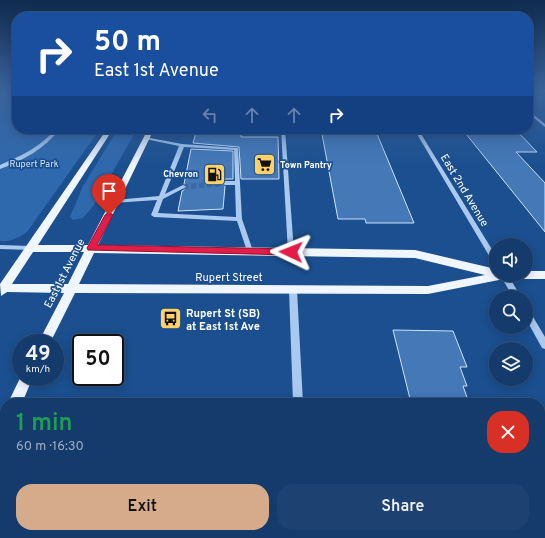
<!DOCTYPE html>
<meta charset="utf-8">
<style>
:root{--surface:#143b6b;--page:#1d4271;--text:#f1f3f6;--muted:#9dadc1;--line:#33557e;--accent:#d6ab8b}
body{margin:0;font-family:Overpass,sans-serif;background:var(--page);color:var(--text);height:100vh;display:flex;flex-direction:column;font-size:15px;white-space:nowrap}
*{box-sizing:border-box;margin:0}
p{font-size:13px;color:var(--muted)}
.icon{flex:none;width:22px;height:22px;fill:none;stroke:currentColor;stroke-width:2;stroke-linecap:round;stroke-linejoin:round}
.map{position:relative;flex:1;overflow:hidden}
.side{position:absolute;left:0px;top:398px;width:545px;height:140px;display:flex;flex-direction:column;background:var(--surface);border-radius:16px 16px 0 0;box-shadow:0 2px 10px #0003,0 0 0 1px var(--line)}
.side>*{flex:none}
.guide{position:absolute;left:12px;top:12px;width:521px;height:122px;border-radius:16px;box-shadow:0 2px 10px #0003,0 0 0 1px var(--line);background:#1a4fa0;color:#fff;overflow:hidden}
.fabs{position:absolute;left:489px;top:238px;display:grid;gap:8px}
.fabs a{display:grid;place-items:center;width:44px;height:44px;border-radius:50%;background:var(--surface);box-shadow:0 2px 10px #0003,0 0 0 1px var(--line);font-size:20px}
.speed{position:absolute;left:12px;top:334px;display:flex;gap:8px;font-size:20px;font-weight:700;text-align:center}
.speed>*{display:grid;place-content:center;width:52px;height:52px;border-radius:50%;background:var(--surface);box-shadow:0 2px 10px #0003,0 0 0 1px var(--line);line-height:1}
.speed small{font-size:10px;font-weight:400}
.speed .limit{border:2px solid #111;border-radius:6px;background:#fff;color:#111}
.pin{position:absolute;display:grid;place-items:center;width:34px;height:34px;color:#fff;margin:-41px -17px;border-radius:50% 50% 50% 0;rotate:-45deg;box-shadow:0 0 4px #0007}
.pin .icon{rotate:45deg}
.me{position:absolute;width:44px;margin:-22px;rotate:272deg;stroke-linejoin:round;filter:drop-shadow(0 0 3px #0008)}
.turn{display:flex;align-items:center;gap:14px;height:84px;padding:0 16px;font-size:18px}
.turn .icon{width:52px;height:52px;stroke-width:2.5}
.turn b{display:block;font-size:28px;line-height:34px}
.lanes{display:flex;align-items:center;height:38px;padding:0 16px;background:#0003;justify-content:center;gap:20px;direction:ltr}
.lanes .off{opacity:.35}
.round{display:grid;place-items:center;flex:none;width:42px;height:42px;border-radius:16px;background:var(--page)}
.headline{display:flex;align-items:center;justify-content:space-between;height:68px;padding:0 16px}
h1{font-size:24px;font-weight:600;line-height:30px;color:#1e9e55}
.button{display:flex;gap:8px;margin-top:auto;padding:8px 16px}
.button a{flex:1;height:46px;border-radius:16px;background:var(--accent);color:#111;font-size:16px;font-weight:600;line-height:46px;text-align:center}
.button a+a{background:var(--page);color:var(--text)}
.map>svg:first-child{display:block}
.green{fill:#2e69ad}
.building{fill:#4478b7;stroke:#cfe3fa}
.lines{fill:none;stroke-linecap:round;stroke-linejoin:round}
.minor-tunnel{stroke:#3d69a0;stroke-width:5.5;stroke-dasharray:5.5 2.5;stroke-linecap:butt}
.minor{fill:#a9c9ee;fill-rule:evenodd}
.major{fill:#f0f6ff;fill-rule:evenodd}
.route{fill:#e11d48;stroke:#92132f}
.labels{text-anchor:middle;stroke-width:3.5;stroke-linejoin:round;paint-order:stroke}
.far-park-label{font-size:9px;fill:#cfe3fa;stroke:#1b4f8f}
.far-poi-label{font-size:9px;font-weight:bold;fill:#fff;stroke:#1b4f8f;text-anchor:start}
.street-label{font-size:11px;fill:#fff;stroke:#1b4f8f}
.poi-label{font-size:11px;font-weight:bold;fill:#fff;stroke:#1b4f8f;text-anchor:start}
</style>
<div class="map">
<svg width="545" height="538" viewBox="0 0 545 538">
<rect width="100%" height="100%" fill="#1b4f8f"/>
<!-- green -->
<g class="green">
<path d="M0 90H17V129H100L27 232C19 238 10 242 0 241Z"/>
<path d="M118 129H137L94 205 83 218 73 220 70 217 83 186Z"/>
</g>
<!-- building -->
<g class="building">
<path d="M197 129H242L241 137H278L279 179H241L239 147 193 143Z"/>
<path d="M321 129H375L414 223H366L365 219H338Z"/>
<path d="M462 129H515L537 152H516L545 183V232Z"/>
<path d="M191 149 233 151V179H225L221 183 225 186 223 209 178 211 182 191 187 188 184 184Z"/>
<path d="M393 330 453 331 467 367H460L467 386H463L469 403H411Z"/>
</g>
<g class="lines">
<!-- minor-tunnel -->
<path class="minor-tunnel" d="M183 187 225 183"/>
<!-- minor -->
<g class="minor">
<path d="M528 110 545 124V127L528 113Z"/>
<path d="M56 129H60C45 148 23 161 0 169V165C21 156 40 147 56 129Z"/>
<path d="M281 129H285L294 252 291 255 288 252Z"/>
<path d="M414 129H418L496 256V265L494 264Z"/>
<path d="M145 137 182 144 238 148 242 219 253 251 252 253H248L247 251 237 221 154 217 151 215 157 200 113 203V201L115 200 159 196 179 146 145 139ZM184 147 234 150 235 181H225L222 183 225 185H235L236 217 158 213 163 199 186 187 183 185 165 194Z"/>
<path d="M0 245 31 246 34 248 31 250 0 249Z"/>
<path d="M500 275H508L521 297H513Z"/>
<path d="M293 287 296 288 297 290 303 403H293L289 290 290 288Z"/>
<path d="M526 309 529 310 545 337V349L542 348 526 319Z"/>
<rect x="298" y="533" width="12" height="5"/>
</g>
<!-- major -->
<g class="major">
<path d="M107 129H113L38 245H88L148 129H154L98 245 415 250 496 269V275H526V271H545V279H504L428 294 75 293 50 343H38L64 293 7 292 1 296 0 284ZM33 252H84L68 284H12ZM94 253 415 258 485 275 428 286 79 284Z"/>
<path d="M21 376V377H33L22 403H8Z"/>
<path d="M5 415V438L0 440V417Z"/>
</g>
</g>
<!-- sky -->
<linearGradient id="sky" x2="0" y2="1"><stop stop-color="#0f2b4f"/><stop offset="0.55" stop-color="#39639b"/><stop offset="1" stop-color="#39639b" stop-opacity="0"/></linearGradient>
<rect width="545" height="165" fill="url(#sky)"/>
<!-- route -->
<path class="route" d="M109 212 113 215 97 245 291 249 295 252 291 255 88 250 87 248 105 215Z"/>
<!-- icons -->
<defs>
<symbol id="supermarket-square" viewBox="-11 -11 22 22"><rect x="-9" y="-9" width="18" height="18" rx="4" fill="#ffd166" stroke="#1b4f8f"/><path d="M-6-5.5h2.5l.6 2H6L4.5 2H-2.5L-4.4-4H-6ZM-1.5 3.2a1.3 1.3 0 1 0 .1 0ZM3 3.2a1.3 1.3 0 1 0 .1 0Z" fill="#111"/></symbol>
<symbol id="fuel-square" viewBox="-11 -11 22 22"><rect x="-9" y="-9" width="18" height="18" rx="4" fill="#ffd166" stroke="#1b4f8f"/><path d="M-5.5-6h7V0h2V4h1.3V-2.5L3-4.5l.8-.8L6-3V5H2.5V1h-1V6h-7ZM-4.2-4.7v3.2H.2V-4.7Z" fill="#111"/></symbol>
<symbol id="bus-square" viewBox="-11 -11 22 22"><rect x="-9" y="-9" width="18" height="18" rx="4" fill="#ffd166" stroke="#1b4f8f"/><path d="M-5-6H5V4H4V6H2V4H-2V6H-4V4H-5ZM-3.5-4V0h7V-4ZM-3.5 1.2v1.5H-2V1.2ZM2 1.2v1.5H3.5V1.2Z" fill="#111"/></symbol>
</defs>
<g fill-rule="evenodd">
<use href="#supermarket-square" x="252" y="152" width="25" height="25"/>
<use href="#fuel-square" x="202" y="162" width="25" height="25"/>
<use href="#bus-square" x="158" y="306" width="25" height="25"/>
</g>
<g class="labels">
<!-- far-park labels -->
<g class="far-park-label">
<text x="34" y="167">Rupert Park</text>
</g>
<!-- far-poi labels -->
<g class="far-poi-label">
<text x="280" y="168">Town Pantry</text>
<text x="198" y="177" text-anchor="end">Chevron</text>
</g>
<!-- street labels -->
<g class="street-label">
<text transform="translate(465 190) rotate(59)" y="4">East 2nd Avenue</text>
<text transform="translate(64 273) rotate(-63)" y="4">East 1st Avenue</text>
<text x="229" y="281">Rupert Street</text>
</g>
<!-- poi labels -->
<g class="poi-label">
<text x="186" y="317">Rupert St (SB)<tspan x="186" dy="13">at East 1st Ave</tspan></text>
</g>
</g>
</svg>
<div class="fabs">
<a><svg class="icon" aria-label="sound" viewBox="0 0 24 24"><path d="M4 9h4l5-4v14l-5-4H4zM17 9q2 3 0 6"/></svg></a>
<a><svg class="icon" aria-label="search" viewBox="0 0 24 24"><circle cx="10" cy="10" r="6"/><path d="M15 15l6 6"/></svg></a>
<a><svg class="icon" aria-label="layers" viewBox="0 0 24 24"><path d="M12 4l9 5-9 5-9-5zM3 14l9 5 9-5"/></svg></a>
</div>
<div class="speed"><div>49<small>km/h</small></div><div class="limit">50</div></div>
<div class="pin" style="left:109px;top:215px;background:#d93025"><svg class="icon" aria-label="arrive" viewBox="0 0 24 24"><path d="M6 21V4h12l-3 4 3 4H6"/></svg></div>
<svg class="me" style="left:291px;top:252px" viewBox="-20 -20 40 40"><path d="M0-17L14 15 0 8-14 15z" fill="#e11d48" stroke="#fff" stroke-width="4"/></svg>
<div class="guide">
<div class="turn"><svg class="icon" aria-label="right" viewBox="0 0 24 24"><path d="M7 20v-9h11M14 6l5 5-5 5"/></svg><div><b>50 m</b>East 1st Avenue</div></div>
<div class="lanes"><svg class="icon off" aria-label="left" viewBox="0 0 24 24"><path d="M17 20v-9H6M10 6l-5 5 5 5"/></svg><svg class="icon off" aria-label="ahead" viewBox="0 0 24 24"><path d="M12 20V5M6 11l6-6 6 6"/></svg><svg class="icon off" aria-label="ahead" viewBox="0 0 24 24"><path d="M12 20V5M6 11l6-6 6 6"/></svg><svg class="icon" aria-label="right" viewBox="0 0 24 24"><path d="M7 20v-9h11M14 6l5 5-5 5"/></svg></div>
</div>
<section class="side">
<div class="headline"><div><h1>1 min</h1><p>60 m · 16:30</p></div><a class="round" style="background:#d93025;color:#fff"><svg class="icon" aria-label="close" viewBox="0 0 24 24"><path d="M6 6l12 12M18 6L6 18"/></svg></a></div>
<div class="button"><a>Exit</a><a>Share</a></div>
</section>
</div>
